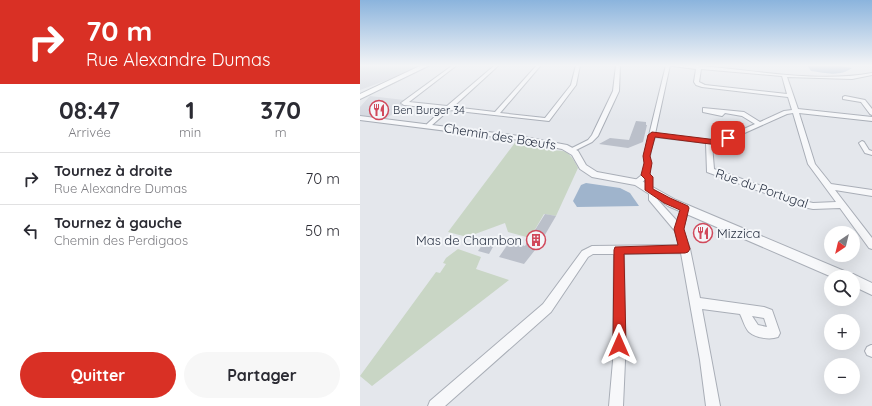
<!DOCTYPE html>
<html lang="fr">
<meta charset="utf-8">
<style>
:root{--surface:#fff;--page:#f7f7f7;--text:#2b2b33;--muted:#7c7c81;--line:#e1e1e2;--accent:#d93025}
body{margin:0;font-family:Quicksand,sans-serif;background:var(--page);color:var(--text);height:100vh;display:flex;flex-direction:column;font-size:15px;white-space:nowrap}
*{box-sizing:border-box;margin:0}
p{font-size:13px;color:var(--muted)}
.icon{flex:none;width:22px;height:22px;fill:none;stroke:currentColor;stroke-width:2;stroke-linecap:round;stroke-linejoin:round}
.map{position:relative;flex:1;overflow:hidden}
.sheet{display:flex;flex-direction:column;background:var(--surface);width:360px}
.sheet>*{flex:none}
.guide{background:#d93025;color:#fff;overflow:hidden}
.needle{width:26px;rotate:215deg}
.buttons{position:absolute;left:464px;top:226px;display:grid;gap:8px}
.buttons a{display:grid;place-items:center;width:36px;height:36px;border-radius:50%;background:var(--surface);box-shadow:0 4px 16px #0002;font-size:20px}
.pin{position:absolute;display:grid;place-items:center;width:34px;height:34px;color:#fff;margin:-17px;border-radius:8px;box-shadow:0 2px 6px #0006}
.me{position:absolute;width:44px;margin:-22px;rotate:0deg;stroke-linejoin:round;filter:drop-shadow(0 0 3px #0008)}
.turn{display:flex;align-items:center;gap:14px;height:84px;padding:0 20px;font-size:18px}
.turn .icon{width:52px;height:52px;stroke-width:2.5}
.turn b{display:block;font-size:28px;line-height:34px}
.eta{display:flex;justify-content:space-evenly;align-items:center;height:68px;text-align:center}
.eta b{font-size:24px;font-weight:700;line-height:28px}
.cta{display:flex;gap:8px;margin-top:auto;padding:8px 20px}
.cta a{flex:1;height:46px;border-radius:24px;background:var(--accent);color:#fff;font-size:16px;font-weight:700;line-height:46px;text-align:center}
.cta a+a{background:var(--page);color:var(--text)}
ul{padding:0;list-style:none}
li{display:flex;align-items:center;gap:12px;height:52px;padding:0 20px;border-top:1px solid var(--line)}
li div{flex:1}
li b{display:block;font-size:15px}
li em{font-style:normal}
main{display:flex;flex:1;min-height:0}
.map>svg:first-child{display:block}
.built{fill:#d2d6de}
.green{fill:#c9d6c5}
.water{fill:#9fb4cc}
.building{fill:#bbc0ca}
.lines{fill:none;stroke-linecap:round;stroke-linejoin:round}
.minor-casing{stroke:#a9aeb7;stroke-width:2}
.tertiary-casing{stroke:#a9aeb7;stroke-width:2}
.secondary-casing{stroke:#a9aeb7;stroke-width:2}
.minor{fill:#f7f8fa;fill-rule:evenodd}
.tertiary{fill:#f7f8fa;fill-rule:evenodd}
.secondary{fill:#fff;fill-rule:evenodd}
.route{fill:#d93025;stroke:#8d1f18}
.labels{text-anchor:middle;stroke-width:4;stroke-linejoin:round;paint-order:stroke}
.far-poi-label{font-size:11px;fill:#2b3445;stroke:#f4f6f9;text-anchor:start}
.street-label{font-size:13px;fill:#2b3445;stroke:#f4f6f9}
.poi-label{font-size:13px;fill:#2b3445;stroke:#f4f6f9;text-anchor:start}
</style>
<main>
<section class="sheet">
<div class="guide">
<div class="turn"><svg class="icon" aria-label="right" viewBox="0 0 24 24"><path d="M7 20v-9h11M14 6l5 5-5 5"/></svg><div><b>70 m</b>Rue Alexandre Dumas</div></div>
</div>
<div class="eta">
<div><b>08:47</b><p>Arrivée</p></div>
<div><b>1</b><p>min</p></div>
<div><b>370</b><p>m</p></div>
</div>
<ul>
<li><svg class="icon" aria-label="right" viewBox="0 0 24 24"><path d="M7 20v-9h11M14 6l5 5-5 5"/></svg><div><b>Tournez à droite</b><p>Rue Alexandre Dumas</p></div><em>70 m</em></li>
<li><svg class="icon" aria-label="left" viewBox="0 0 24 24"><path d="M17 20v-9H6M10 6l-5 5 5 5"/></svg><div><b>Tournez à gauche</b><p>Chemin des Perdigaos</p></div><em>50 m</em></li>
</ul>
<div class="cta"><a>Quitter</a><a>Partager</a></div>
</section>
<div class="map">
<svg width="512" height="406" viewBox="0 0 512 406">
<rect width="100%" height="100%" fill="#e4e7ec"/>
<!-- built -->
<g class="built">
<path d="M0 65H59L30 79 0 90Z"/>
<path d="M10 96 44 100 41 104 44 106 21 122 0 121V107Z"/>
</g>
<!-- green -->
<g class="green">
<path d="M157 140 187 145 192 151C208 149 211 155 218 168L196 216 184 214 170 238 148 232 145 223 107 237 88 232Z"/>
<path d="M98 249 121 257 116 269 149 280 12 386 0 376 76 272 80 273 86 264 83 263 86 258Z"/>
</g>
<!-- water -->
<g class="water">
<path d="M447 65H475L492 68C479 77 466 73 451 71Z"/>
<path d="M226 183 260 188 270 193 279 206 217 207 213 201 221 185Z"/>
</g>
<!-- building -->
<g class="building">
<path d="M276 121 286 122V125H287L283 142 268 148 239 144 250 138 269 140Z"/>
<path d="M185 214 196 216 179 245 164 264 139 257 150 241 165 246Z"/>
<path d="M128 236 138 238 129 254 118 251Z"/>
</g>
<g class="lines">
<defs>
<g id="minor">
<path d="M93 65H97L49 102 87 106 135 65H139L93 107 135 112 177 65H181L140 113 185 118 211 85 216 65H220L216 85 189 121 89 110 71 126H67V124L83 109 44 105 41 103Z"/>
<path d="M256 65H260L259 91 238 136 232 142 214 151H210V149L228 140 232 135 253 91Z"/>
<path d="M306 65H310L295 134 357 141 395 124 382 116 365 113 362 116 343 112V108L384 112 400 122 424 111 432 110 428 97 342 87 336 85 334 82 336 69 313 66 311 65C377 65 447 85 512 73V75L492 79 427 77 438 109 512 117V121L439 113 455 164 471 184 512 190V196L475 190 512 238V249L509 248 480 208 453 209 443 207 347 172 346 143 295 137C293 143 291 150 290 156 290 172 293 173 280 184H274L273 182 283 174 285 163 284 156ZM341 69 422 76 427 94 345 85 339 82ZM433 113 448 164 476 202 453 203 444 201 354 169 352 144H360L427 114Z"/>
<path d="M485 96 505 100 512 109V115L510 114 501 102 483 99V97Z"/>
<path d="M502 141 504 142 509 150 512 151V155L505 153 499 143Z"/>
<path d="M293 190 297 193V199L317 221 322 206H328L329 208 323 229 330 249 340 298 404 307 412 310 420 333 418 337C410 340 396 338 389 332 385 328 383 320 380 314L342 309 360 406H346L340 360 321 253 264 254 265 361 263 406H249L253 361 254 254H233L228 257 191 312 85 406H68L70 401 183 304 222 251 232 246 319 245 315 231 289 200V193ZM392 316 404 318 407 327 398 325Z"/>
<path d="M511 345H512V357L507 355 505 351 507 347Z"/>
</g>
<path id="tertiary" d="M0 116 159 136 207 145 218 151 226 165 237 172 280 180 316 200 489 273 490 275 493 274 512 283V295L493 286V277H472L308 206 275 185 232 177 220 169 212 155 202 149 159 140 0 120Z"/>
<path id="secondary" d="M62 65H70L0 99V94Z"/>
</defs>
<!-- minor casing -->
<use href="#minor" class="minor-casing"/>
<!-- tertiary casing -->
<use href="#tertiary" class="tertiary-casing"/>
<!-- secondary casing -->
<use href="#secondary" class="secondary-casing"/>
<!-- minor -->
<use href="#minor" class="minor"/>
<!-- tertiary -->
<use href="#tertiary" class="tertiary"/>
<!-- secondary -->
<use href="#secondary" class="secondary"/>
</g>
<!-- sky -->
<linearGradient id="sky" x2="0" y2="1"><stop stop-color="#8bb4dd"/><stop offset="0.54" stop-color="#f3f4f6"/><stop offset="1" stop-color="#f3f4f6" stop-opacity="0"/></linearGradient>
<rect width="512" height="121" fill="url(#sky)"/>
<!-- route -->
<path class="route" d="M292 132 357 140 368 136 372 138 358 145 295 137 290 156 292 163 290 174 293 177V189L310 198 328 206 329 208 324 229 330 249 328 252 325 253 264 254 266 345 264 350 259 352 255 350 253 345 254 250 255 247 318 245 314 229 320 210 304 203 285 190V179L281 175 284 163 283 156 288 135Z"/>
<!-- icons -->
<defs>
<symbol id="restaurant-ring" viewBox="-11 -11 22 22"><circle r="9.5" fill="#f4f6f9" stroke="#d1495b" stroke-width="1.5"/><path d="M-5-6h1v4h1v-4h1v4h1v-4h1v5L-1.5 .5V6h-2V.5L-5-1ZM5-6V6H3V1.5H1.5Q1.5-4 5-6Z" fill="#d1495b"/></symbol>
<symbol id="building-ring" viewBox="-11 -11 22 22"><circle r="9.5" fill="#f4f6f9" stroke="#d1495b" stroke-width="1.5"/><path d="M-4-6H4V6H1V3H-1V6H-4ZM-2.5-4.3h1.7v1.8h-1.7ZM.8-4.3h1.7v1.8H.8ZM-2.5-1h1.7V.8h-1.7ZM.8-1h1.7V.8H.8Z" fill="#d1495b"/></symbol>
</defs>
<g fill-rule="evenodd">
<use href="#restaurant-ring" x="8" y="99" width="22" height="22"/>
<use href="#restaurant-ring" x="332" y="222" width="22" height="22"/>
<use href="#building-ring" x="165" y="229" width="22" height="22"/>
</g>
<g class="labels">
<!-- far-poi labels -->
<g class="far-poi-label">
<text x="33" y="114">Ben Burger 34</text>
</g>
<!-- street labels -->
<g class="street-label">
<text transform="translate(140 136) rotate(9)" y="5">Chemin des Bœufs</text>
<text transform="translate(402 188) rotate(19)" y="5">Rue du Portugal</text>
</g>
<!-- poi labels -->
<g class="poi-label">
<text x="357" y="238">Mizzica</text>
<text x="162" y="245" text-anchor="end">Mas de Chambon</text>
</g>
</g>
</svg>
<div class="buttons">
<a><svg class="needle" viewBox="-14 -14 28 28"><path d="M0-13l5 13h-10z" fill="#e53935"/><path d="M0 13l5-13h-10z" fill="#7c7c81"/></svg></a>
<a><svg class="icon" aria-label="search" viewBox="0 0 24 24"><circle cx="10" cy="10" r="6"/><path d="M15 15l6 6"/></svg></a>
<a>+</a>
<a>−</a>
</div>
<div class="pin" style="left:368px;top:138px;background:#d93025"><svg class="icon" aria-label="arrive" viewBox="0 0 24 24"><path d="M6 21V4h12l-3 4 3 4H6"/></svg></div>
<svg class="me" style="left:259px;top:345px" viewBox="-20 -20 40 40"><path d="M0-17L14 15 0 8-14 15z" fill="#d93025" stroke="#fff" stroke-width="4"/></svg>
</div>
</main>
